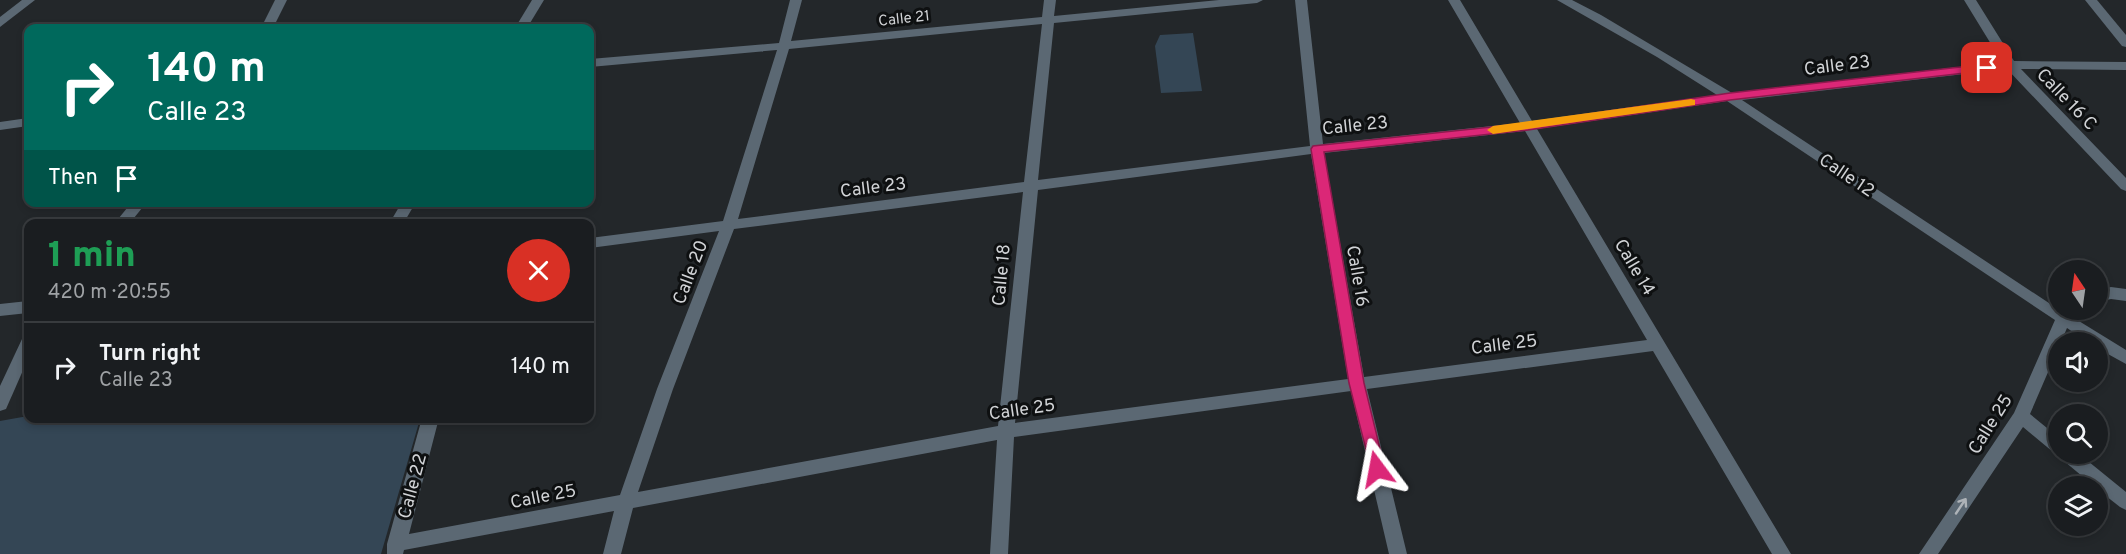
<!DOCTYPE html>
<meta charset="utf-8">
<style>
:root{--surface:#1a1d20;--page:#272a2d;--text:#f1f3f6;--muted:#9fa2a5;--line:#383b3e}
body{margin:0;font-family:Overpass,sans-serif;background:var(--page);color:var(--text);height:100vh;display:flex;flex-direction:column;font-size:22px;white-space:nowrap}
*{box-sizing:border-box;margin:0}
p{font-size:20px;color:var(--muted)}
.icon{flex:none;width:33px;height:33px;fill:none;stroke:currentColor;stroke-width:2;stroke-linecap:round;stroke-linejoin:round}
.map{position:relative;flex:1;overflow:hidden}
.details{position:absolute;left:24px;top:219px;width:570px;height:204px;display:flex;flex-direction:column;background:var(--surface);border-radius:12px;box-shadow:0 3px 9px #0003,0 0 0 2px var(--line)}
.details>*{flex:none}
.hud{position:absolute;left:24px;top:24px;width:570px;height:183px;border-radius:12px;box-shadow:0 3px 9px #0003,0 0 0 2px var(--line);background:#00695c;color:#fff;overflow:hidden}
.needle{width:39px;rotate:347deg}
.controls{position:absolute;left:2048px;top:260px;display:grid;gap:12px}
.controls a{display:grid;place-items:center;width:60px;height:60px;border-radius:50%;background:var(--surface);box-shadow:0 3px 9px #0003,0 0 0 2px var(--line);font-size:30px}
.pin{position:absolute;display:grid;place-items:center;width:51px;height:51px;color:#fff;margin:-26px;border-radius:12px;box-shadow:0 3px 9px #0006}
.me{position:absolute;width:66px;margin:-33px;rotate:347deg;stroke-linejoin:round;filter:drop-shadow(0 0 4px #0008)}
.turn{display:flex;align-items:center;gap:21px;height:126px;padding:0 24px;font-size:27px}
.turn .icon{width:78px;height:78px;stroke-width:2.5}
.turn b{display:block;font-size:42px;line-height:51px}
.then{display:flex;align-items:center;height:57px;padding:0 24px;background:#0003;gap:12px;font-size:22px}
.round{display:grid;place-items:center;flex:none;width:63px;height:63px;border-radius:32px;background:var(--page)}
.overview{display:flex;align-items:center;justify-content:space-between;height:102px;padding:0 24px}
h1{font-size:36px;font-weight:800;line-height:45px;color:#1e9e55}
ul{padding:0;list-style:none}
li{display:flex;align-items:center;gap:18px;height:90px;padding:0 24px;border-top:2px solid var(--line)}
li div{flex:1}
li b{display:block;font-size:22px}
li em{font-style:normal}
.map>svg:first-child{display:block}
.green{fill:#344655}
.lines{fill:none;stroke-linecap:round;stroke-linejoin:round}
.minor{fill:#5b6873;fill-rule:evenodd}
.oneway{stroke:#aeb3b8}
.route{fill:#db2777;stroke:#8e194d;stroke-width:1.5}
.slow{fill:#f59e0b}
.labels{text-anchor:middle;stroke-width:6;stroke-linejoin:round;paint-order:stroke}
.far-street-label{font-size:15px;fill:#d1d3d6;stroke:#0e1011}
.street-label{font-size:18px;fill:#d1d3d6;stroke:#0e1011}
</style>
<div class="map">
<svg width="2126" height="554" viewBox="0 0 2126 554">
<rect width="100%" height="100%" fill="#23272a"/>
<!-- green -->
<g class="green">
<path d="M1193 33 1202 91 1161 93 1155 46 1160 35Z"/>
<path d="M28 416V418L420 419 381 554H0V421Z"/>
</g>
<g class="lines">
<!-- minor -->
<g class="minor">
<path d="M22 0H35L0 27V17Z"/>
<path d="M275 0H287L273 28H261Z"/>
<path d="M532 0H544L527 28H515Z"/>
<path d="M790 0H802L791 41 1042 17 1044 0H1056L1054 16 1219 0H1263L1257 3 1054 23 1038 180 1310 146 1295 0H1307L1323 144 1520 123 1448 0H1460L1532 121 1717 95 1657 57 1557 0H1572L1601 15 1732 93 2002 62 1964 0H1976L2014 61 2126 62V70L2021 69 2126 178V191L2121 189 2007 69 1742 100 2058 309H2082L2074 318 2126 350V364L2097 348V342H2088L2067 328 2061 342H2058V349L2030 414 2058 437V453H2078L2126 492V510L2120 507 2097 489V486H2094L2023 427 1938 554H1919L2014 413 2055 320 1727 101 1537 129 1791 554H1772L1653 351 1367 389 1407 554H1389L1351 391 1014 437 1008 554H990L997 440 633 508 621 554H603L614 511 404 550 403 554H387V544L422 418H439L409 534 620 495 657 389 719 231 590 248V238L723 221 777 50 590 67V59L779 43ZM1042 24 1024 182 738 219 789 49ZM1525 131 1647 340 1364 377 1324 153ZM1311 154 1348 379 1015 423 1038 190ZM1023 192 998 426 638 492 673 389 734 229Z"/>
<path d="M2085 0H2097L2126 35V47L2122 46Z"/>
<path d="M28 118V126L0 130V122Z"/>
<path d="M132 202H147L129 224H114Z"/>
<path d="M402 202H416L403 224H389Z"/>
<path d="M2111 287 2126 289V301L2111 299 2097 302V290Z"/>
<path d="M28 301V313L0 316V304Z"/>
<path d="M28 337V359L6 409 0 411V386L22 339Z"/>
</g>
</g>
<!-- one-way arrows -->
<defs><path id="oneway-shaft" d="M-6 0H5M1.5-3L5.5 0L1.5 3" fill="none" stroke-width="1.6" stroke-linecap="round" stroke-linejoin="round" transform="scale(1.5)"/></defs>
<use class="oneway" href="#oneway-shaft" transform="translate(1961 506) rotate(-56)"/>
<!-- route -->
<path class="route" d="M1987 64 1991 65V70L1730 100 1528 130 1324 152 1364 383 1385 469 1383 473 1377 475 1372 473 1349 383 1311 149 1313 146 1528 123 1730 93Z"/>
<!-- slow -->
<path class="slow" d="M1691 99 1695 100V105L1493 134 1487 130 1493 126Z"/>
<g class="labels">
<!-- far-street labels -->
<g class="far-street-label">
<text transform="translate(904 18) rotate(-6)" y="5">Calle 21</text>
</g>
<!-- street labels -->
<g class="street-label">
<text transform="translate(1837 65) rotate(-7)" y="6">Calle 23</text>
<text transform="translate(2067 99) rotate(46)" y="6">Calle 16 C</text>
<text transform="translate(1355 125) rotate(-6)" y="6">Calle 23</text>
<text transform="translate(1847 175) rotate(34)" y="6">Calle 12</text>
<text transform="translate(873 187) rotate(-7)" y="6">Calle 23</text>
<text transform="translate(1635 267) rotate(59)" y="6">Calle 14</text>
<text transform="translate(690 272) rotate(-69)" y="6">Calle 20</text>
<text transform="translate(1001 275) rotate(-85)" y="6">Calle 18</text>
<text transform="translate(1358 276) rotate(80)" y="6">Calle 16</text>
<text transform="translate(1504 344) rotate(-7)" y="6">Calle 25</text>
<text transform="translate(1022 409) rotate(-8)" y="6">Calle 25</text>
<text transform="translate(1990 424) rotate(-58)" y="6">Calle 25</text>
<text transform="translate(412 486) rotate(-75)" y="6">Calle 22</text>
<text transform="translate(543 496) rotate(-11)" y="6">Calle 25</text>
</g>
</g>
</svg>
<div class="controls">
<a><svg class="needle" viewBox="-14 -14 28 28"><path d="M0-13l5 13h-10z" fill="#e53935"/><path d="M0 13l5-13h-10z" fill="#9fa2a5"/></svg></a>
<a><svg class="icon" aria-label="sound" viewBox="0 0 24 24"><path d="M4 9h4l5-4v14l-5-4H4zM17 9q2 3 0 6"/></svg></a>
<a><svg class="icon" aria-label="search" viewBox="0 0 24 24"><circle cx="10" cy="10" r="6"/><path d="M15 15l6 6"/></svg></a>
<a><svg class="icon" aria-label="layers" viewBox="0 0 24 24"><path d="M12 4l9 5-9 5-9-5zM3 14l9 5 9-5"/></svg></a>
</div>
<div class="pin" style="left:1987px;top:68px;background:#d93025"><svg class="icon" aria-label="arrive" viewBox="0 0 24 24"><path d="M6 21V4h12l-3 4 3 4H6"/></svg></div>
<svg class="me" style="left:1377px;top:469px" viewBox="-20 -20 40 40"><path d="M0-17L14 15 0 8-14 15z" fill="#db2777" stroke="#fff" stroke-width="4"/></svg>
<div class="hud">
<div class="turn"><svg class="icon" aria-label="right" viewBox="0 0 24 24"><path d="M7 20v-9h11M14 6l5 5-5 5"/></svg><div><b>140 m</b>Calle 23</div></div>
<div class="then">Then<svg class="icon" aria-label="arrive" viewBox="0 0 24 24"><path d="M6 21V4h12l-3 4 3 4H6"/></svg></div>
</div>
<section class="details">
<div class="overview"><div><h1>1 min</h1><p>420 m · 20:55</p></div><a class="round" style="background:#d93025;color:#fff"><svg class="icon" aria-label="close" viewBox="0 0 24 24"><path d="M6 6l12 12M18 6L6 18"/></svg></a></div>
<ul>
<li><svg class="icon" aria-label="right" viewBox="0 0 24 24"><path d="M7 20v-9h11M14 6l5 5-5 5"/></svg><div><b>Turn right</b><p>Calle 23</p></div><em>140 m</em></li>
</ul>
</section>
</div>
